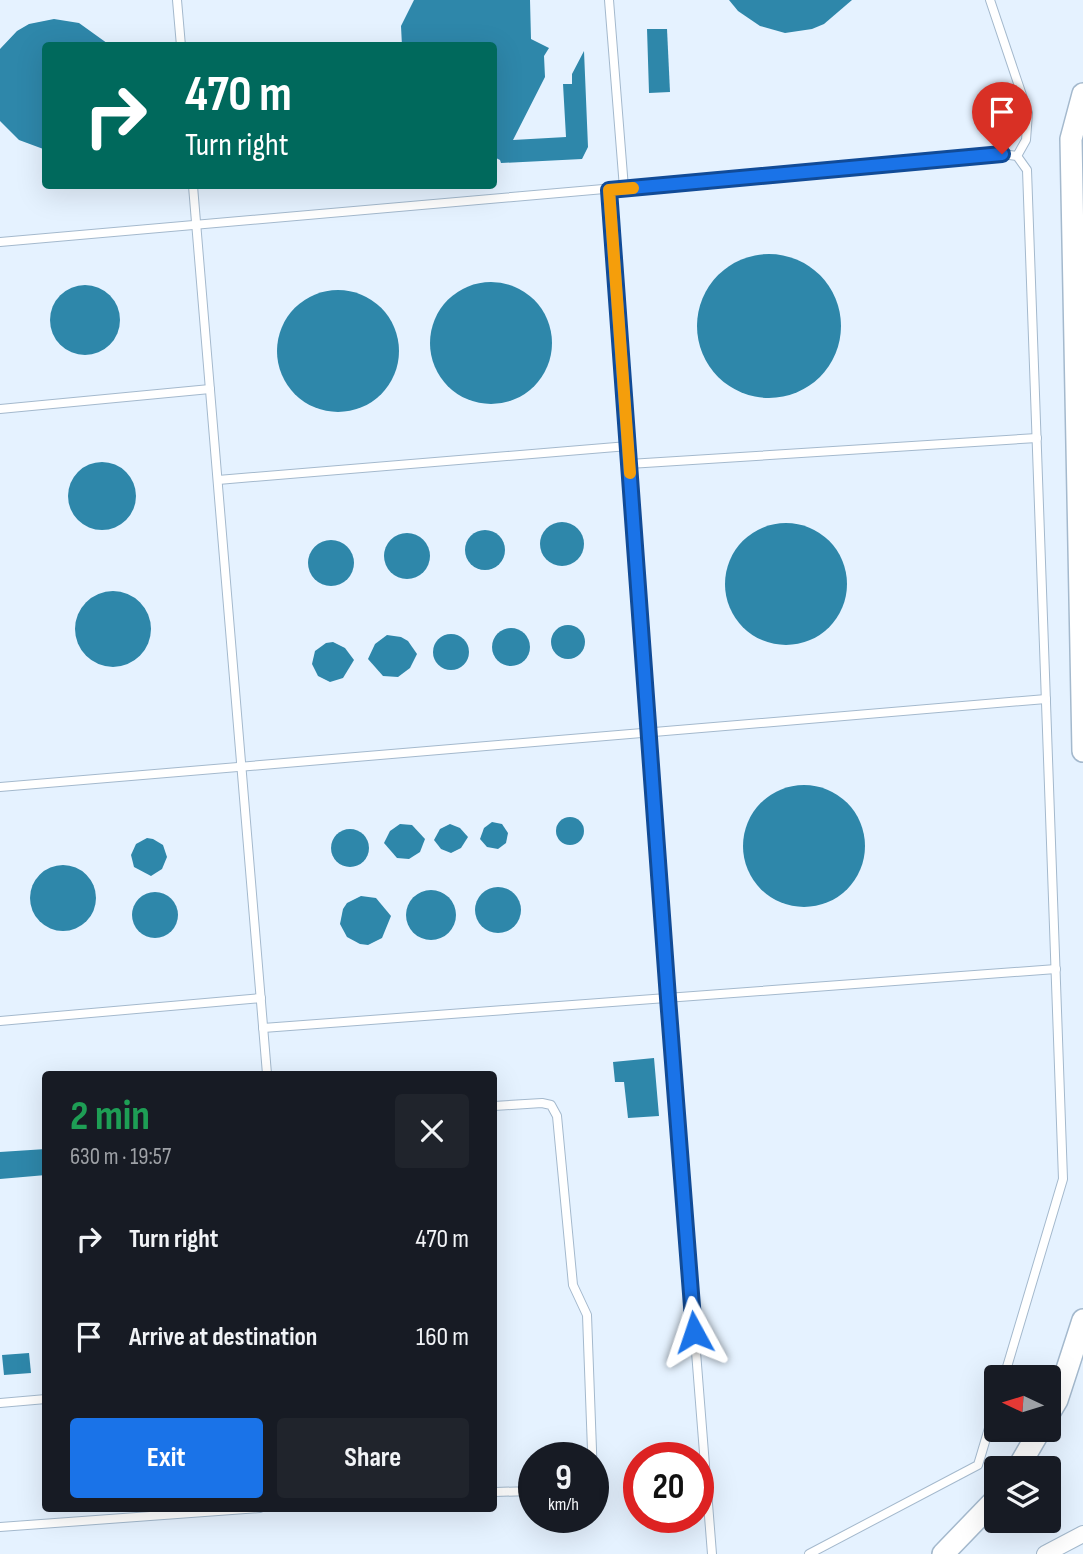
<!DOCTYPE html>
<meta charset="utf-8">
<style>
:root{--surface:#171b24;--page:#20242c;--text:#f1f3f6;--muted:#9ea1a6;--accent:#1a73e8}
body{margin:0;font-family:"Sofia Sans Condensed",sans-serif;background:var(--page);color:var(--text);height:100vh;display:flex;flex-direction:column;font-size:26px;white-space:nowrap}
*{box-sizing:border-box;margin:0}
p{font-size:23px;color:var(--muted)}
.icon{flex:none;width:38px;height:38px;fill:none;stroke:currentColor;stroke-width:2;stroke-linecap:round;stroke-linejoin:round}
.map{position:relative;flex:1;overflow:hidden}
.side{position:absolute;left:42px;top:1071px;width:455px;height:441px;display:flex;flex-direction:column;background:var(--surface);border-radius:7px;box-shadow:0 7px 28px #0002}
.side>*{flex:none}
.hud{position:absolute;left:42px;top:42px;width:455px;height:147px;border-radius:7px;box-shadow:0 7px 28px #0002;background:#00695c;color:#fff;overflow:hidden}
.needle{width:46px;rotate:274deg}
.tools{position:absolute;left:984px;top:1365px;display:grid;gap:14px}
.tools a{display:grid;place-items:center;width:77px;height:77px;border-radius:7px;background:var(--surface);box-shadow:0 7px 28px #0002;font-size:35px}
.speed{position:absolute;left:518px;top:1442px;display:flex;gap:14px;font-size:35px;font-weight:700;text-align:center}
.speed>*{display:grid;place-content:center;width:91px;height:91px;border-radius:50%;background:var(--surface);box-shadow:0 7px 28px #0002;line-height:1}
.speed small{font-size:18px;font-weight:400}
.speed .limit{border:10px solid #d22;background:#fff;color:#111}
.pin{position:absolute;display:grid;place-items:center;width:60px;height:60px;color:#fff;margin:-72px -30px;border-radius:50% 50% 50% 0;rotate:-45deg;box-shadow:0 0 7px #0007}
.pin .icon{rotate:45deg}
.me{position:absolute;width:77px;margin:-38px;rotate:355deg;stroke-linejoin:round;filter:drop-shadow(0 0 5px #0008)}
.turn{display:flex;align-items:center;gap:24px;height:147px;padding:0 28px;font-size:32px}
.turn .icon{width:91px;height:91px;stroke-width:2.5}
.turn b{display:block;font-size:49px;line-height:60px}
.round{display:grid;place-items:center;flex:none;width:74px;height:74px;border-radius:7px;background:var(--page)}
.overview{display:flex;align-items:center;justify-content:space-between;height:119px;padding:0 28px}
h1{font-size:42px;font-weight:700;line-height:52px;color:#1e9e55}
.primary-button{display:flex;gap:14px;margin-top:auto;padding:14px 28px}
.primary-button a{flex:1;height:80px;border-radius:7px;background:var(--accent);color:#fff;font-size:28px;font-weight:700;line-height:80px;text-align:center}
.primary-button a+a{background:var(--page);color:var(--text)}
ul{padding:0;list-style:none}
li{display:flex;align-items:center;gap:21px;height:98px;padding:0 28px}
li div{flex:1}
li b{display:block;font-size:26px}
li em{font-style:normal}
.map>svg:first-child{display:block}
.building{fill:#2e87aa}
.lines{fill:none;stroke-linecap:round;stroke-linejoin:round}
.lane-casing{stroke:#a4b9cd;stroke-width:10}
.street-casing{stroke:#a4b9cd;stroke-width:18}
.secondary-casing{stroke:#a4b9cd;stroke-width:24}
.lane{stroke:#fff;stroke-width:8}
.street{stroke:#fff;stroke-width:16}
.secondary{stroke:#fff;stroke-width:21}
.route-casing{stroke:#114b97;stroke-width:18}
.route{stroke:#1a73e8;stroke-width:12}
.slow{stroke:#f59e0b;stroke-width:12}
</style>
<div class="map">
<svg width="1083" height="1554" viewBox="0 0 1083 1554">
<rect width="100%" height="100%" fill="#e5f2ff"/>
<!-- building -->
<g class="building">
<path d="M414 0H530L531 39 549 48 544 56 545 77 513 140 566 137 563 84H572V74L584 51 588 147 582 159 501 163 500 160 494 157V46H402L401 26Z"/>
<path d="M729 0H852L824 24 812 29 785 33 760 26 738 11Z"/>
<path d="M54 19 79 23 111 46H46V150L19 140 0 121V49L17 31 29 24Z"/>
<path d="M647 29H667L670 92 649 93Z"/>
<circle cx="769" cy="326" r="72"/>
<circle cx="491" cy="343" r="61"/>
<circle cx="85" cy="320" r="35"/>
<circle cx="338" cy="351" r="61"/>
<circle cx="102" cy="496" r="34"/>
<circle cx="562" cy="544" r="22"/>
<circle cx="786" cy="584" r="61"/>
<circle cx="485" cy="550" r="20"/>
<circle cx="407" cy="556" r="23"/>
<circle cx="331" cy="563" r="23"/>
<circle cx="113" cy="629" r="38"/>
<circle cx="568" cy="642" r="17"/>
<circle cx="511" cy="647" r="19"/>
<circle cx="451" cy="652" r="18"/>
<path d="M387 635 401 637 408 641 417 654 410 668 398 677 383 676 368 659 375 644Z"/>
<path d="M333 642 345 648 354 660 343 678 330 682 318 676 312 664 315 651 326 643Z"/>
<circle cx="804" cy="846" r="61"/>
<circle cx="570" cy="831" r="14"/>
<path d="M492 822 502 824 508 833 506 843 498 849 487 847 480 839 484 828Z"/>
<path d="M400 824 412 825 425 839 420 852 409 859 397 858 384 843 390 831Z"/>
<path d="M450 824 460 828 468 837 461 848 451 853 441 849 434 840 440 829Z"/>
<circle cx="350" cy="848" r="19"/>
<path d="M147 838 153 839 163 845 167 857 162 869 151 876 134 867 131 855 136 844Z"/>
<circle cx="63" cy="898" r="33"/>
<circle cx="498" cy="910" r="23"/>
<circle cx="431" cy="915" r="25"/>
<circle cx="155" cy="915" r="23"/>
<path d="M361 896 376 898 391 916 382 938 368 945 360 944 347 937 340 924 343 909 347 903Z"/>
<path d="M654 1058 659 1116 628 1118 624 1082H615L613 1062Z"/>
<path d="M46 1149V1175L0 1179V1152Z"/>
<path d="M29 1353 31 1373 4 1375 2 1355Z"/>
</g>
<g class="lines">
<defs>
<g id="lane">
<path d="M177 0 181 46"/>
<path d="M609 0 624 188"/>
<path d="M990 0 1028 113 1026 140 1017 156"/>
<path d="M193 186 267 1074"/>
<path d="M609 190 668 998 712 1554"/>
<path d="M0 242 1002 154 1017 156 1027 170 1063 1179 1004 1377"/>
<path d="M0 409 210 389"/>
<path d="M629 464 1037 438"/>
<path d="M218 480 628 446"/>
<path d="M0 787 1046 699"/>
<path d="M0 1021 261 998"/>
<path d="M263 1028 1056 969"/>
<path d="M494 1106 542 1103 551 1105 557 1116 573 1285 587 1315 593 1477"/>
<path d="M0 1403 46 1399"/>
<path d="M494 1492 534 1491"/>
<path d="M0 1527 260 1508"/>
<path d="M809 1554 978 1465 996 1405"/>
</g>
<path id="street" d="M1045 1554 1083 1534"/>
<g id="secondary">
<path d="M1083 94 1071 139 1083 751"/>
<path d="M1048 1415 1057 1400 1083 1320"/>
<path d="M1018 1468 1040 1430"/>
<path d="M943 1554 996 1499"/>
</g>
</defs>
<!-- lane casing -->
<use href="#lane" class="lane-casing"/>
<!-- street casing -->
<use href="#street" class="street-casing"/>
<!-- secondary casing -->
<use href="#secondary" class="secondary-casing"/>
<!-- lane -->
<use href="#lane" class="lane"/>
<!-- street -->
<use href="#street" class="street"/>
<!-- secondary -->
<use href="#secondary" class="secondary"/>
</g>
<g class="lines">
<defs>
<path id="route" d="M694 1332 668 998 609 190 1002 154"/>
</defs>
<!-- route casing -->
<use href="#route" class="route-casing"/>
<!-- route -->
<use href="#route" class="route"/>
<!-- slow -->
<path class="slow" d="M630 473 609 190 633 188"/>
</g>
</svg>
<div class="tools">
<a><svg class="needle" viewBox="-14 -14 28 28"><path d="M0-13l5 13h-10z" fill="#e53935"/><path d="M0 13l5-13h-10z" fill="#9ea1a6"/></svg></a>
<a><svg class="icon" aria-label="layers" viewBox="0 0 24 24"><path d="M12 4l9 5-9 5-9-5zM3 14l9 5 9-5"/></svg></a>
</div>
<div class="speed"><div>9<small>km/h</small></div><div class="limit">20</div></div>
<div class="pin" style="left:1002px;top:154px;background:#d93025"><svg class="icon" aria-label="arrive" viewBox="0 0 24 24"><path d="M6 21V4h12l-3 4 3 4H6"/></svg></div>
<svg class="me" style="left:694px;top:1332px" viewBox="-20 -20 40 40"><path d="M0-17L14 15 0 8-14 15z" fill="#1a73e8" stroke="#fff" stroke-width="4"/></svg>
<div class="hud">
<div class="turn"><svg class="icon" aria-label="right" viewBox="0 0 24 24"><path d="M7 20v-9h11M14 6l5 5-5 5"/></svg><div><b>470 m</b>Turn right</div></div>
</div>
<section class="side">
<div class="overview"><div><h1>2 min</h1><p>630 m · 19:57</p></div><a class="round"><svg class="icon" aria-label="close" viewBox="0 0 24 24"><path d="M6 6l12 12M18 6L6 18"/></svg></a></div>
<ul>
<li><svg class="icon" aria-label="right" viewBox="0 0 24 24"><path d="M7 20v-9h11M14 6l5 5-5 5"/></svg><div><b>Turn right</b></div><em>470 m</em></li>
<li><svg class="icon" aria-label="arrive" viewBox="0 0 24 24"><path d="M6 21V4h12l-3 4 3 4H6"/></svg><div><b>Arrive at destination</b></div><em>160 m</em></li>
</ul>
<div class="primary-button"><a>Exit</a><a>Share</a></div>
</section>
</div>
